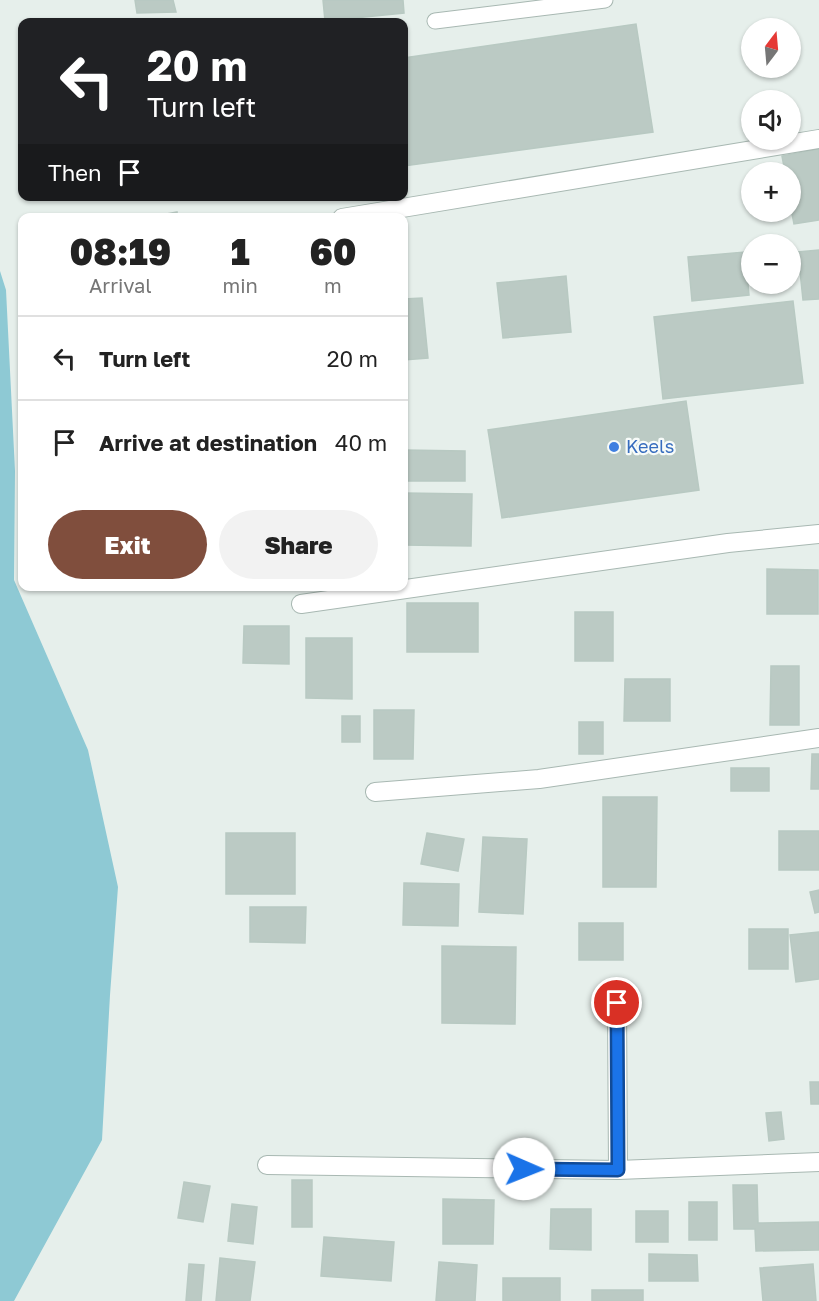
<!DOCTYPE html>
<meta charset="utf-8">
<style>
:root{--surface:#fff;--page:#f2f2f2;--text:#222;--muted:#767676;--line:#e0e0e0;--accent:#804e3d}
body{margin:0;font-family:"Golos Text",sans-serif;background:var(--page);color:var(--text);height:100vh;display:flex;flex-direction:column;font-size:22px;white-space:nowrap}
*{box-sizing:border-box;margin:0}
p{font-size:20px;color:var(--muted)}
.icon{flex:none;width:33px;height:33px;fill:none;stroke:currentColor;stroke-width:2;stroke-linecap:round;stroke-linejoin:round}
.map{position:relative;flex:1;overflow:hidden}
.panel{position:absolute;left:18px;top:213px;width:390px;height:378px;display:flex;flex-direction:column;background:var(--surface);border-radius:12px;box-shadow:0 2px 4px #0004}
.panel>*{flex:none}
.guide{position:absolute;left:18px;top:18px;width:390px;height:183px;border-radius:12px;box-shadow:0 2px 4px #0004;background:#202124;color:#fff;overflow:hidden}
.needle{width:39px;rotate:16deg}
.fabs{position:absolute;left:741px;top:18px;display:grid;gap:12px}
.fabs a{display:grid;place-items:center;width:60px;height:60px;border-radius:50%;background:var(--surface);box-shadow:0 2px 4px #0004;font-size:30px}
.pin{position:absolute;display:grid;place-items:center;width:51px;height:51px;color:#fff;margin:-26px;border:3px solid #fff;border-radius:50%;box-shadow:0 2px 6px #0007}
.me{position:absolute;width:66px;margin:-33px;rotate:91deg;stroke-linejoin:round;filter:drop-shadow(0 0 4px #0008)}
.turn{display:flex;align-items:center;gap:21px;height:126px;padding:0 30px;font-size:27px}
.turn .icon{width:78px;height:78px;stroke-width:2.5}
.turn b{display:block;font-size:42px;line-height:51px}
.then{display:flex;align-items:center;height:57px;padding:0 30px;background:#0003;gap:12px;font-size:22px}
.eta{display:flex;justify-content:space-evenly;align-items:center;height:102px;text-align:center}
.eta b{font-size:36px;font-weight:800;line-height:42px}
.cta{display:flex;gap:12px;margin-top:auto;padding:12px 30px}
.cta a{flex:1;height:69px;border-radius:36px;background:var(--accent);color:#fff;font-size:24px;font-weight:800;line-height:69px;text-align:center}
.cta a+a{background:var(--page);color:var(--text)}
ul{padding:0;list-style:none}
li{display:flex;align-items:center;gap:18px;height:84px;padding:0 30px;border-top:2px solid var(--line)}
li div{flex:1}
li b{display:block;font-size:22px}
li em{font-style:normal}
.map>svg:first-child{display:block}
.water{fill:#8ec9d4}
.building{fill:#bbcac4;stroke:#b8c9c2;stroke-width:1.5}
.lines{fill:none;stroke-linecap:round;stroke-linejoin:round}
.lane-casing{stroke:#a8b8b2;stroke-width:17}
.street-casing{stroke:#a8b8b2;stroke-width:20}
.lane{stroke:#fff;stroke-width:15}
.street{stroke:#fff;stroke-width:18}
.route-casing{stroke:#114b97;stroke-width:15}
.route{stroke:#1a73e8;stroke-width:10}
.shop-dot{fill:#3f7fe0;stroke:#f7fbf9;stroke-width:2}
.labels{text-anchor:middle;stroke-width:4.5;stroke-linejoin:round;paint-order:stroke}
.shop-label{font-size:18px;fill:#366cbe;stroke:#f7fbf9;text-anchor:start}
</style>
<div class="map">
<svg width="819" height="1301" viewBox="0 0 819 1301">
<rect width="100%" height="100%" fill="#e6efeb"/>
<!-- water -->
<path class="water" d="M0 271 6 290 15 471 14 580 88 750 118 887 110 995 102 1140 14 1301H0Z"/>
<!-- building -->
<g class="building">
<path d="M135 0H173L176 12 137 13Z"/>
<path d="M323 0H403L404 13 325 21Z"/>
<path d="M636 24 653 132 404 166V58Z"/>
<path d="M819 149V220L794 224 790 204V172H785L782 156Z"/>
<path d="M177 212 178 218H147Z"/>
<path d="M819 250V299L803 300 798 252Z"/>
<path d="M745 252 749 295 692 301 688 257Z"/>
<path d="M566 276 571 332 503 338 497 283Z"/>
<path d="M422 298 428 358 404 360V299Z"/>
<path d="M793 301 803 383 663 399 654 317Z"/>
<path d="M686 401 699 490 502 518 488 430Z"/>
<path d="M404 450 465 451V481H404Z"/>
<path d="M404 493 472 494 471 546 404 545Z"/>
<path d="M767 569 818 570V614H767Z"/>
<rect x="407" y="603" width="71" height="49"/>
<rect x="575" y="612" width="38" height="49"/>
<path d="M244 626H289V664L243 663Z"/>
<path d="M306 638H352V699L306 698Z"/>
<path d="M771 666H799V725H770Z"/>
<path d="M625 679H670V721H624Z"/>
<path d="M374 710H414L413 759H374Z"/>
<rect x="342" y="716" width="18" height="26"/>
<rect x="579" y="722" width="24" height="32"/>
<path d="M812 754H819V789H811Z"/>
<rect x="731" y="768" width="38" height="23"/>
<path d="M603 797H657L656 887H603Z"/>
<rect x="779" y="831" width="40" height="39"/>
<rect x="226" y="833" width="69" height="61"/>
<path d="M427 833 464 839 458 871 421 864Z"/>
<path d="M483 837 527 839 523 914 479 912Z"/>
<path d="M404 883 459 884 458 926 403 925Z"/>
<path d="M819 890V912L815 913 810 892Z"/>
<path d="M250 907H306L305 943 250 942Z"/>
<rect x="579" y="923" width="44" height="37"/>
<rect x="749" y="929" width="39" height="40"/>
<path d="M819 932V979L796 982 790 935Z"/>
<path d="M442 946 516 947 515 1024 442 1023Z"/>
<path d="M810 1082H819V1104H811Z"/>
<path d="M781 1112 784 1139 769 1141 766 1113Z"/>
<rect x="292" y="1180" width="20" height="47"/>
<path d="M184 1182 210 1186 203 1222 178 1218Z"/>
<path d="M733 1185H757L758 1223 819 1222V1250L756 1251 755 1229H734Z"/>
<path d="M443 1199 494 1200 493 1244H443Z"/>
<rect x="689" y="1202" width="28" height="38"/>
<path d="M232 1204 257 1207 253 1244 228 1241Z"/>
<path d="M551 1209H591V1250L550 1249Z"/>
<rect x="636" y="1211" width="32" height="31"/>
<path d="M324 1237 394 1242 391 1281 321 1276Z"/>
<path d="M649 1254 697 1255 698 1281H649Z"/>
<path d="M220 1258 255 1262 250 1301H216Z"/>
<path d="M439 1262 477 1265 475 1301H436Z"/>
<path d="M189 1264 204 1265 201 1301H186Z"/>
<path d="M813 1264 816 1301H763L760 1268Z"/>
<rect x="503" y="1278" width="57" height="23"/>
<rect x="592" y="1290" width="51" height="11"/>
</g>
<g class="lines">
<defs>
<path id="lane" d="M435 21 605 0"/>
<g id="street">
<path d="M342 218 819 139"/>
<path d="M301 604 728 543 819 534"/>
<path d="M375 792 539 779 819 738"/>
<path d="M617 1003 618 1170"/>
<path d="M267 1165 618 1170 819 1162"/>
</g>
</defs>
<!-- lane casing -->
<use href="#lane" class="lane-casing"/>
<!-- street casing -->
<use href="#street" class="street-casing"/>
<!-- lane -->
<use href="#lane" class="lane"/>
<!-- street -->
<use href="#street" class="street"/>
</g>
<g class="lines">
<defs>
<path id="route" d="M524 1169 618 1170 617 1003"/>
</defs>
<!-- route casing -->
<use href="#route" class="route-casing"/>
<!-- route -->
<use href="#route" class="route"/>
</g>
<!-- markers -->
<circle class="shop-dot" cx="614" cy="447" r="6"/>
<g class="labels">
<!-- shop labels -->
<g class="shop-label">
<text x="626" y="453">Keels</text>
</g>
</g>
</svg>
<div class="fabs">
<a><svg class="needle" viewBox="-14 -14 28 28"><path d="M0-13l5 13h-10z" fill="#e53935"/><path d="M0 13l5-13h-10z" fill="#767676"/></svg></a>
<a><svg class="icon" aria-label="sound" viewBox="0 0 24 24"><path d="M4 9h4l5-4v14l-5-4H4zM17 9q2 3 0 6"/></svg></a>
<a>+</a>
<a>−</a>
</div>
<div class="pin" style="left:617px;top:1003px;background:#d93025"><svg class="icon" aria-label="arrive" viewBox="0 0 24 24"><path d="M6 21V4h12l-3 4 3 4H6"/></svg></div>
<svg class="me" style="left:524px;top:1169px" viewBox="-20 -20 40 40"><circle r="19" fill="#fff"/><path d="M0-13L10 11 0 6-10 11z" fill="#1a73e8"/></svg>
<div class="guide">
<div class="turn"><svg class="icon" aria-label="left" viewBox="0 0 24 24"><path d="M17 20v-9H6M10 6l-5 5 5 5"/></svg><div><b>20 m</b>Turn left</div></div>
<div class="then">Then<svg class="icon" aria-label="arrive" viewBox="0 0 24 24"><path d="M6 21V4h12l-3 4 3 4H6"/></svg></div>
</div>
<section class="panel">
<div class="eta">
<div><b>08:19</b><p>Arrival</p></div>
<div><b>1</b><p>min</p></div>
<div><b>60</b><p>m</p></div>
</div>
<ul>
<li><svg class="icon" aria-label="left" viewBox="0 0 24 24"><path d="M17 20v-9H6M10 6l-5 5 5 5"/></svg><div><b>Turn left</b></div><em>20 m</em></li>
<li><svg class="icon" aria-label="arrive" viewBox="0 0 24 24"><path d="M6 21V4h12l-3 4 3 4H6"/></svg><div><b>Arrive at destination</b></div><em>40 m</em></li>
</ul>
<div class="cta"><a>Exit</a><a>Share</a></div>
</section>
</div>
